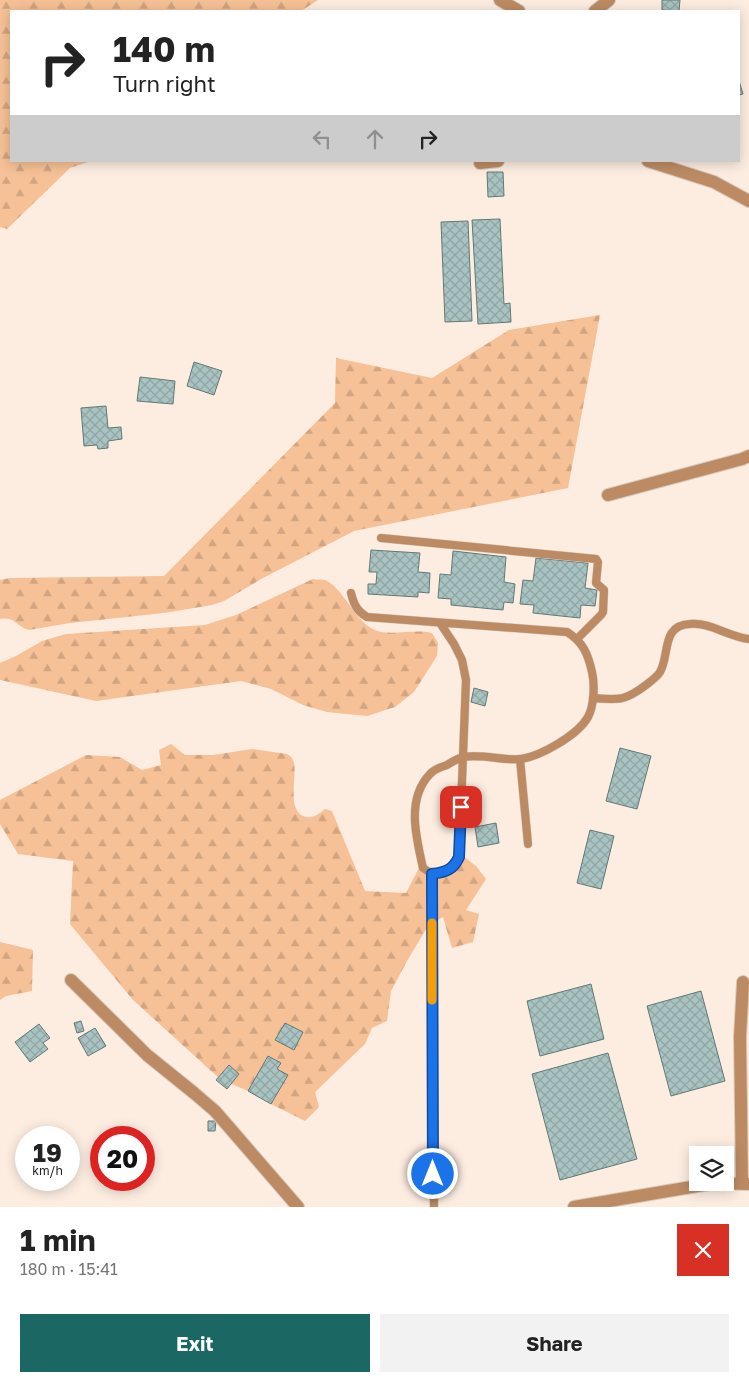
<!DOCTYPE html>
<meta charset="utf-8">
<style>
:root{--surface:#fff;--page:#f2f2f2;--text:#222;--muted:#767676;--accent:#1a6763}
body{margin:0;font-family:"Golos Text",sans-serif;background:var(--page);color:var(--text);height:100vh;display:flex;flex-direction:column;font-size:19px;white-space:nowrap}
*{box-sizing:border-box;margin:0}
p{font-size:16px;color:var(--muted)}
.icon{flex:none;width:28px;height:28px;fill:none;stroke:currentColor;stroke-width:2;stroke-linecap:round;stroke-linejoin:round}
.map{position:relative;height:1207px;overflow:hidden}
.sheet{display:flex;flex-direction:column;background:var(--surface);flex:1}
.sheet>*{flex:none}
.banner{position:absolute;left:10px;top:10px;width:730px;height:152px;border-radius:0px;box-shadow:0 2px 12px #0003;background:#fff;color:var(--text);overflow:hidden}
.tools{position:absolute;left:689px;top:1146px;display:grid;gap:10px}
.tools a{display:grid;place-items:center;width:45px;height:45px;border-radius:0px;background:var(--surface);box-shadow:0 2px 12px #0003;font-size:25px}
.speed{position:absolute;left:15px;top:1126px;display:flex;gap:10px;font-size:25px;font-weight:700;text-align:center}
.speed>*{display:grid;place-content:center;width:65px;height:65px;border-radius:50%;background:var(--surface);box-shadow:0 2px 12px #0003;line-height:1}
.speed small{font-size:12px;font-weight:400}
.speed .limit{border:8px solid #d22;background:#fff;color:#111}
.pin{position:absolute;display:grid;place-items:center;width:42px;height:42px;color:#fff;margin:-21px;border-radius:10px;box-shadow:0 2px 8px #0006}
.me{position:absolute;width:55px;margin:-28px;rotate:0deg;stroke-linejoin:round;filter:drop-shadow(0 0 4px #0008)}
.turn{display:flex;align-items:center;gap:18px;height:105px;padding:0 20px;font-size:22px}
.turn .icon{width:65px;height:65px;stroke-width:2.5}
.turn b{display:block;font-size:35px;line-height:42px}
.lanes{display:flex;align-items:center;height:48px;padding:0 20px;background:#0003;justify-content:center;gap:25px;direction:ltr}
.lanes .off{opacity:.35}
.round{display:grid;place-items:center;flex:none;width:52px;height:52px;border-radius:0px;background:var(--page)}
.summary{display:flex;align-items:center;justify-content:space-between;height:85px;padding:0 20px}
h1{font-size:30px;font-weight:700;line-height:38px}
.cta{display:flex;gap:10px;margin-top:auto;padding:10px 20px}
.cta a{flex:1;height:58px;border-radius:0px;background:var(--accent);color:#fff;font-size:20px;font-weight:700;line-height:58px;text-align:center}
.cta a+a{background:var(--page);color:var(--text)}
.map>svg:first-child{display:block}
.forest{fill:url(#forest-firs)}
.building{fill:url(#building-cross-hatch);stroke:#607977}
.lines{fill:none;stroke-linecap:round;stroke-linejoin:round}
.lane-casing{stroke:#d7c9be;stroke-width:9}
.street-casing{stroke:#d7c9be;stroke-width:14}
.lane{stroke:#bc8b63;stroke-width:8}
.street{stroke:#bc8b63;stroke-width:12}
.route-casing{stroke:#114b97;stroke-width:12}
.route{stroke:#1a73e8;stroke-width:9}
.slow{stroke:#f59e0b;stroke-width:9}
</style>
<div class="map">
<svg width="749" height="1207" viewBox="0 0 749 1207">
<defs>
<pattern id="forest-firs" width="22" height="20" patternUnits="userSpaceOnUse" patternTransform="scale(1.25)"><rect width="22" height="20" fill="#f6c196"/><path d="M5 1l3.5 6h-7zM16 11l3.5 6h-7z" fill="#d2a480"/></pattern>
<pattern id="building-cross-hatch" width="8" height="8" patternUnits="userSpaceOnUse" patternTransform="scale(1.25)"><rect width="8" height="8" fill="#a8c3c1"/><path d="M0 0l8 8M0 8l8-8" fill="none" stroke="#90a6a4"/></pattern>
</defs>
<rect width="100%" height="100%" fill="#fdede1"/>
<!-- forest -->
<g class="forest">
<path d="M0 0H318L301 11H11V161H91L70 168 7 229 0 227Z"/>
<path d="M600 315 568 488 354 531 263 578 224 601 212 605 164 613 70 623 29 630C16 627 16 616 0 619V580L10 578 164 576 335 403 336 358 432 378 509 330Z"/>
<path d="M313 579C316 580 321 579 325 580 341 586 354 618 371 628 386 638 413 628 432 633L438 643 437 656 414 692 395 707 367 716 327 712 303 705 271 689 241 681 96 701 0 680V663L16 656 42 641 66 634 205 625 236 615Z"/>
<path d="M171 744 185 755H213L252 749 287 754C291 756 293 759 294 763 297 777 287 808 303 816 312 820 319 814 325 809L332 811 365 891 406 893 420 866 447 870 459 853 476 866 486 879 466 910 479 914 473 942 452 948 443 917 428 926 407 961 391 991 387 1021 372 1028 365 1044 315 1092 319 1107 305 1121 271 1104 248 1091 220 1079 133 1000 70 924 73 861 18 854 0 824V800L86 755 120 757 142 770 161 765 159 750Z"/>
<path d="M0 942 33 950 32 991 6 996 0 1000Z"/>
</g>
<!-- building -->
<g class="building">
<path d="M662 0H680L679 11 662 10Z"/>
<path d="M739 81 743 94 739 95Z"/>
<path d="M487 172H503L504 196 488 197Z"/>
<path d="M500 219 504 304 510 303 511 322 478 324 472 220Z"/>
<path d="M468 221 472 321 445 322 441 222Z"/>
<path d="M194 362 222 371 214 395 187 386Z"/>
<path d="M140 377 175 381 173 404 137 401Z"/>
<path d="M106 406 108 428 121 427 122 439 108 441V448L98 449 97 445 84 446 81 408Z"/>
<path d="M371 550 420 553 418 572 430 573 429 593 418 592V597L368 594V584H376L377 572H369Z"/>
<path d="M453 551 506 557 504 582 515 584 513 603 504 602 503 610 451 605V599L438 598 440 574 451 575Z"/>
<path d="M536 558 588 563 585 588 597 590 595 606 581 605 580 618 533 613 534 605 520 604 523 580 533 581Z"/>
<path d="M474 688 488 692 485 706 471 702Z"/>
<path d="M620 748 651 756 637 809 606 801Z"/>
<path d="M496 823 499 843 478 847 475 827Z"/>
<path d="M590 830 614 836 601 889 577 883Z"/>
<path d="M591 984 604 1039 540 1056 527 1001Z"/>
<path d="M701 991 725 1081 671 1096 647 1006Z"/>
<path d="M81 1021 84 1031 77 1033 74 1023Z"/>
<path d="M285 1023 303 1032 294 1050 275 1040Z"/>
<path d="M39 1024 50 1038 43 1043 48 1049 30 1062 15 1042Z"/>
<path d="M95 1028 106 1046 88 1056 78 1038Z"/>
<path d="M608 1053 637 1159 560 1180 532 1074Z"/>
<path d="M268 1056 281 1063 277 1069 288 1075 271 1104 248 1091Z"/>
<path d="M229 1065 239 1074 227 1089 216 1080Z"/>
<path d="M208 1121H216L215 1131H208Z"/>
</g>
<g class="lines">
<defs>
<g id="lane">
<path d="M381 538 596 559 598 562 596 583 604 590 603 612 601 615 577 639"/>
<path d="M351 593C354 605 357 611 367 617L567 632C583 642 588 654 592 672 595 685 594 706 588 717 578 735 541 756 521 759 503 761 483 754 464 757 458 758 452 762 447 765 441 767 434 769 430 774 406 799 416 837 423 868L432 874 451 869 459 857 466 680 462 660 454 644 440 623"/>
<path d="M593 698C619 700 625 701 646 685 651 681 657 677 660 672 670 655 661 625 690 624 710 622 729 637 749 639"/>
<path d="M520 759 528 844"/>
<path d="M432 874 434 1207"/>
</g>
<g id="street">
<path d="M500 0 519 11"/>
<path d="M595 11 609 0"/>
<path d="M648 161 714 182 749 201"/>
<path d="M480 163 498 161"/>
<path d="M608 495 742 459 749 456"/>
<path d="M71 980 147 1055 194 1093 215 1111 298 1207"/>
<path d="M742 1183 740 1037 743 982"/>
<path d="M574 1207 715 1183 749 1184"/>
</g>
</defs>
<!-- lane casing -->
<use href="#lane" class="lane-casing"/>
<!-- street casing -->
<use href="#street" class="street-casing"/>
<!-- lane -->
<use href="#lane" class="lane"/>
<!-- street -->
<use href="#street" class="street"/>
</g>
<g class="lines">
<defs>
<path id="route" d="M433 1174 432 874C446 872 453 870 459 857L461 807"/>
</defs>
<!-- route casing -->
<use href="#route" class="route-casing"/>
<!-- route -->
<use href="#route" class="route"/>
<!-- slow -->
<path class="slow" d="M432 923V1000"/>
</g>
</svg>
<div class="tools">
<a><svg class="icon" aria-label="layers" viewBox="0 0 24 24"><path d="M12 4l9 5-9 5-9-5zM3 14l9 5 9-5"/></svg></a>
</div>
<div class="speed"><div>19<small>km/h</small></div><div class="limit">20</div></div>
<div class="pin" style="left:461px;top:807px;background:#d93025"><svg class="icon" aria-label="arrive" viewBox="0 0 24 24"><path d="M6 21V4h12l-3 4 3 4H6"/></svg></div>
<svg class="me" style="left:433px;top:1174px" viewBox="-20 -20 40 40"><circle r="17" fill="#1a73e8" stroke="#fff" stroke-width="3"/><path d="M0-11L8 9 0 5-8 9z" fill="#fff"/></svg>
<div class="banner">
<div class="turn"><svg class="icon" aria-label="right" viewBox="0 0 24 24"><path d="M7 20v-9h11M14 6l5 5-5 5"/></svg><div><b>140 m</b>Turn right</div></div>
<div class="lanes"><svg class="icon off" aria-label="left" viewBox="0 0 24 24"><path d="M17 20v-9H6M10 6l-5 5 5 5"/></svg><svg class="icon off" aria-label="ahead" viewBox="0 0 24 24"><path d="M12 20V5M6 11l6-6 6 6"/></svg><svg class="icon" aria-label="right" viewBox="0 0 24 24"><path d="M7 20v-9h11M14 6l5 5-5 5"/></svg></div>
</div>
</div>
<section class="sheet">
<div class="summary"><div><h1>1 min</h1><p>180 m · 15:41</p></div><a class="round" style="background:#d93025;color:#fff"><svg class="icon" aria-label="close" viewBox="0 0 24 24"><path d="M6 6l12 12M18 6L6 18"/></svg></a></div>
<div class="cta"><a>Exit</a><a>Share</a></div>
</section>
